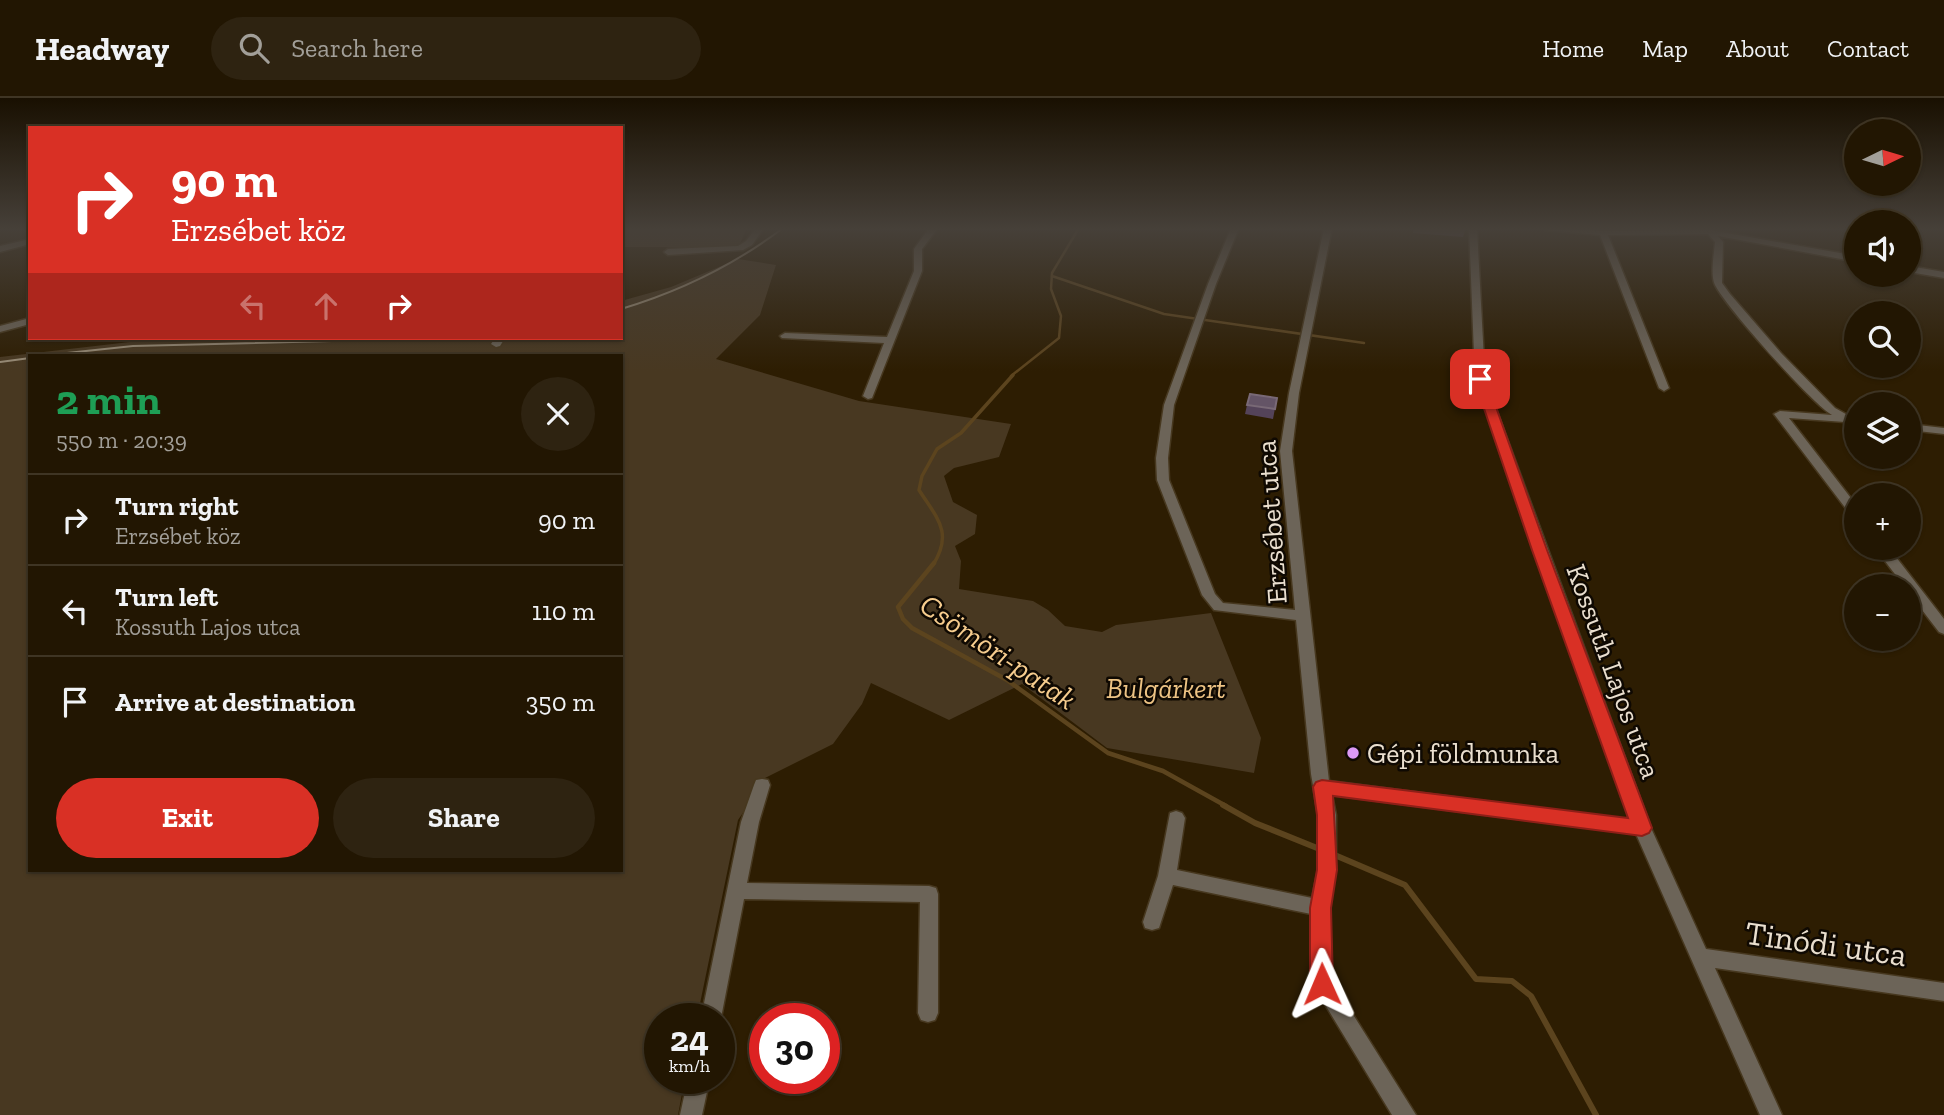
<!DOCTYPE html>
<meta charset="utf-8">
<style>
:root{--surface:#221602;--page:#2e2311;--text:#f1f3f6;--muted:#a29f99;--line:#3f3524;--accent:#d93025}
body{margin:0;font-family:"Zilla Slab",serif;background:var(--page);color:var(--text);height:100vh;display:flex;flex-direction:column;font-size:26px;white-space:nowrap}
*{box-sizing:border-box;margin:0}
p{font-size:23px;color:var(--muted)}
.icon{flex:none;width:38px;height:38px;fill:none;stroke:currentColor;stroke-width:2;stroke-linecap:round;stroke-linejoin:round}
.map{position:relative;flex:1;overflow:hidden}
.panel{position:absolute;left:28px;top:256px;width:595px;height:518px;display:flex;flex-direction:column;background:var(--surface);border-radius:0px;box-shadow:0 2px 5px #0004,0 0 0 2px var(--line)}
.panel>*{flex:none}
.banner{position:absolute;left:28px;top:28px;width:595px;height:214px;border-radius:0px;box-shadow:0 2px 5px #0004,0 0 0 2px var(--line);background:#d93025;color:#fff;overflow:hidden}
.needle{width:46px;rotate:85deg}
.controls{position:absolute;left:1844px;top:21px;display:grid;gap:14px}
.controls a{display:grid;place-items:center;width:77px;height:77px;border-radius:50%;background:var(--surface);box-shadow:0 2px 5px #0004,0 0 0 2px var(--line);font-size:35px}
.speed{position:absolute;left:644px;top:905px;display:flex;gap:14px;font-size:35px;font-weight:700;text-align:center}
.speed>*{display:grid;place-content:center;width:91px;height:91px;border-radius:50%;background:var(--surface);box-shadow:0 2px 5px #0004,0 0 0 2px var(--line);line-height:1}
.speed small{font-size:18px;font-weight:400}
.speed .limit{border:10px solid #d22;background:#fff;color:#111}
.pin{position:absolute;display:grid;place-items:center;width:60px;height:60px;color:#fff;margin:-30px;border-radius:14px;box-shadow:0 4px 10px #0006}
.me{position:absolute;width:77px;margin:-38px;rotate:359deg;stroke-linejoin:round;filter:drop-shadow(0 0 5px #0008)}
.turn{display:flex;align-items:center;gap:24px;height:147px;padding:0 28px;font-size:32px}
.turn .icon{width:91px;height:91px;stroke-width:2.5}
.turn b{display:block;font-size:49px;line-height:60px}
.lanes{display:flex;align-items:center;height:66px;padding:0 28px;background:#0003;justify-content:center;gap:35px;direction:ltr}
.lanes .off{opacity:.35}
.round{display:grid;place-items:center;flex:none;width:74px;height:74px;border-radius:37px;background:var(--page)}
.headline{display:flex;align-items:center;justify-content:space-between;height:119px;padding:0 28px}
h1{font-size:42px;font-weight:700;line-height:52px;color:#1e9e55}
.cta{display:flex;gap:14px;margin-top:auto;padding:14px 28px}
.cta a{flex:1;height:80px;border-radius:42px;background:var(--accent);color:#fff;font-size:28px;font-weight:700;line-height:80px;text-align:center}
.cta a+a{background:var(--page);color:var(--text)}
ul{padding:0;list-style:none}
li{display:flex;align-items:center;gap:21px;height:91px;padding:0 28px;border-top:2px solid var(--line)}
li div{flex:1}
li b{display:block;font-size:26px}
li em{font-style:normal}
header{display:flex;align-items:center;gap:42px;box-sizing:border-box;height:98px;padding:0 35px;background:var(--surface);border-bottom:2px solid var(--line)}
header strong{font-size:33px}
nav{display:flex;gap:38px;margin-inline-start:auto;font-size:24px}
.search{width:490px;height:63px;background:var(--page);display:flex;align-items:center;gap:18px;box-sizing:border-box;padding:0 24px;border-radius:38px;color:var(--muted);font-size:26px}
.map>svg:first-child{display:block}
.green{fill:#483821;fill-rule:evenodd}
.lines{fill:none;stroke-linecap:round;stroke-linejoin:round}
.stream-far3{stroke:#5c441e;stroke-width:2.5}
.stream-far2{stroke:#5c441e;stroke-width:3.5}
.stream-far1{stroke:#5c441e;stroke-width:4.5}
.stream{stroke:#5c441e;stroke-width:6}
.minor-casing{stroke:#47381f;stroke-width:3}
.minor{fill:#6c6458;fill-rule:evenodd}
.tram{stroke:#998c77;stroke-width:2}
.wall{fill:#544359}
.building{fill:#645466;stroke:#796976;stroke-width:2}
.route{fill:#d93025;stroke:#8d1f18;stroke-width:2}
.poi-dot{fill:#dc99f5;stroke:#0f0902;stroke-width:2.5}
.labels{text-anchor:middle;stroke-width:5;stroke-linejoin:round;paint-order:stroke}
.street-label{font-size:28px;fill:#eadfcf;stroke:#0f0902}
.park-label{font-size:28px;font-style:italic;fill:#edc384;stroke:#0f0902}
.poi-label{font-size:28px;fill:#eadfcf;stroke:#0f0902;text-anchor:start}
.water-label{font-size:30px;font-style:italic;fill:#f7cd8e;stroke:#0f0902}
.near-street-label{font-size:33px;fill:#eadfcf;stroke:#0f0902}
</style>
<header>
<strong>Headway</strong>
<div class="search"><svg class="icon" aria-label="search" viewBox="0 0 24 24"><circle cx="10" cy="10" r="6"/><path d="M15 15l6 6"/></svg>Search here</div>
<nav><a>Home</a><a>Map</a><a>About</a><a>Contact</a></nav>
</header>
<div class="map">
<svg width="1944" height="1017" viewBox="0 0 1944 1017">
<rect width="100%" height="100%" fill="#2d1d02"/>
<!-- green -->
<g class="green">
<path d="M621 130H747L739 148 725 149H621Z"/>
<path d="M738 161 776 167 760 217 716 261 859 303 1011 326 999 359 954 370 944 378 953 404 977 417 975 436 955 448 961 463 959 491 1033 503 1048 512 1065 528 1102 534 1116 527 1211 515 1261 640 1254 675 1107 650 1022 586 949 622 871 585 862 606 833 646 761 682 762 687 738 722 697 920H660V980H685L678 1017H0V259L147 242 621 240V203L671 189ZM30 257H621V772H30Z"/>
</g>
<g class="lines">
<!-- stream-far3 -->
<g class="stream-far3">
<path d="M1052 178 1164 216 1364 245"/>
<path d="M1011 278 1059 240 1061 218 1051 191 1052 175 1079 130"/>
</g>
<!-- stream-far2 -->
<path class="stream-far2" d="M933 467C954 434 936 419 919 392L922 378 937 351 961 335 1013 277"/>
<!-- stream-far1 -->
<path class="stream-far1" d="M934 465 898 509 903 521 912 530 1007 582 1108 655 1163 673 1226 708"/>
<!-- stream -->
<g class="stream">
<path d="M1223 707 1255 725 1322 752"/>
<path d="M1330 755 1405 787 1476 881 1512 883 1531 898 1596 1017"/>
</g>
<defs>
<g id="minor">
<path d="M22 130H30V135Z"/>
<path d="M756 130H764L752 147 743 152 668 157 664 154 668 151 738 148 746 143Z"/>
<path d="M929 130H938L922 151V173L872 300 868 301 863 298 884 245 782 240 780 238 785 235 887 239 914 173V151Z"/>
<path d="M1231 130H1239L1216 186 1174 307 1168 360 1169 382 1215 496 1223 505 1295 512 1280 353 1289 295 1324 130H1332L1299 295 1292 353 1329 683 1630 722 1475 281 1469 130H1477L1485 281 1651 730 1706 851 1944 885V903L1715 870 1782 1017H1760L1636 736 1332 697 1336 717V772L1329 810 1332 883 1416 1017H1392L1312 885 1311 816 1173 787 1159 830 1152 832 1145 830 1143 824 1158 778 1170 715 1176 713 1182 715 1185 720 1177 772 1312 800 1318 772V717L1311 676 1296 522 1214 512 1202 497 1157 382 1156 360 1164 307 1208 186Z"/>
<path d="M1541 130 1603 133 1710 132 1857 158V164L1718 138 1723 144 1722 185 1730 196 1781 255 1835 310 1853 320 1845 324 1789 320 1857 408V421L1853 420 1774 316 1780 313 1832 317C1812 306 1726 209 1715 187 1710 177 1714 156 1715 144L1708 136 1608 137 1669 290 1664 293 1659 290 1600 137 1545 132Z"/>
<path d="M30 141V146L0 154V148Z"/>
<path d="M1909 168 1944 174V180L1909 174Z"/>
<path d="M30 220V226L0 234V228Z"/>
<path d="M495 240H505L500 248 496 249 491 246Z"/>
<path d="M1909 326 1944 330V336L1909 332Z"/>
<path d="M1875 450H1889L1944 521V536L1939 534 1909 495V488H1904Z"/>
<path d="M762 681 768 682 770 687 759 724 747 785 929 788 936 790 938 796V915L935 922 928 924 921 922 918 915 920 804 744 801 721 920 719 924V920H701L741 724 754 687 756 682Z"/>
<path d="M688 980H710L702 1017H680Z"/>
</g>
</defs>
<!-- minor casing -->
<use href="#minor" class="minor-casing"/>
<!-- minor -->
<use href="#minor" class="minor"/>
<!-- tram -->
<g class="tram">
<path d="M621 211C681 193 733 168 783 130"/>
<path d="M48 257 133 248 448 240"/>
<path d="M0 264 30 260"/>
</g>
</g>
<!-- wall -->
<g class="wall">
<path d="M1413 130H1466L1463 139 1413 135Z"/>
<path d="M1277 300 1273 321 1245 316 1247 307Z"/>
</g>
<!-- building -->
<path class="building" d="M1250 296 1277 300 1275 311 1247 307Z"/>
<!-- sky -->
<linearGradient id="sky" x2="0" y2="1"><stop stop-color="#191001"/><stop offset="0.48" stop-color="#464039"/><stop offset="1" stop-color="#464039" stop-opacity="0"/></linearGradient>
<rect width="1944" height="273" fill="url(#sky)"/>
<!-- route -->
<path class="route" d="M1480 277 1486 281 1547 452 1652 730 1649 735 1642 738 1333 698 1337 772 1331 810 1333 886 1330 893 1322 896 1314 893 1310 886V810L1317 772V717L1313 689 1316 684 1322 682 1628 720 1532 452 1474 281Z"/>
<!-- markers -->
<circle class="poi-dot" cx="1353" cy="655" r="7"/>
<g class="labels">
<!-- street labels -->
<g class="street-label">
<text transform="translate(1271 424) rotate(-94)" y="10">Erzsébet utca</text>
<text transform="translate(1614 573) rotate(70)" y="10">Kossuth Lajos utca</text>
</g>
<!-- park labels -->
<g class="park-label">
<text x="1166" y="600">Bulgárkert</text>
</g>
<!-- poi labels -->
<g class="poi-label">
<text x="1367" y="665">Gépi földmunka</text>
</g>
<!-- water labels -->
<g class="water-label">
<text transform="translate(998 554) rotate(34)" y="10">Csömöri-patak</text>
</g>
<!-- near-street labels -->
<g class="near-street-label">
<text transform="translate(1826 845) rotate(8)" y="12">Tinódi utca</text>
</g>
</g>
</svg>
<div class="controls">
<a><svg class="needle" viewBox="-14 -14 28 28"><path d="M0-13l5 13h-10z" fill="#e53935"/><path d="M0 13l5-13h-10z" fill="#a29f99"/></svg></a>
<a><svg class="icon" aria-label="sound" viewBox="0 0 24 24"><path d="M4 9h4l5-4v14l-5-4H4zM17 9q2 3 0 6"/></svg></a>
<a><svg class="icon" aria-label="search" viewBox="0 0 24 24"><circle cx="10" cy="10" r="6"/><path d="M15 15l6 6"/></svg></a>
<a><svg class="icon" aria-label="layers" viewBox="0 0 24 24"><path d="M12 4l9 5-9 5-9-5zM3 14l9 5 9-5"/></svg></a>
<a>+</a>
<a>−</a>
</div>
<div class="speed"><div>24<small>km/h</small></div><div class="limit">30</div></div>
<div class="pin" style="left:1480px;top:281px;background:#d93025"><svg class="icon" aria-label="arrive" viewBox="0 0 24 24"><path d="M6 21V4h12l-3 4 3 4H6"/></svg></div>
<svg class="me" style="left:1322px;top:886px" viewBox="-20 -20 40 40"><path d="M0-17L14 15 0 8-14 15z" fill="#d93025" stroke="#fff" stroke-width="4"/></svg>
<div class="banner">
<div class="turn"><svg class="icon" aria-label="right" viewBox="0 0 24 24"><path d="M7 20v-9h11M14 6l5 5-5 5"/></svg><div><b>90 m</b>Erzsébet köz</div></div>
<div class="lanes"><svg class="icon off" aria-label="left" viewBox="0 0 24 24"><path d="M17 20v-9H6M10 6l-5 5 5 5"/></svg><svg class="icon off" aria-label="ahead" viewBox="0 0 24 24"><path d="M12 20V5M6 11l6-6 6 6"/></svg><svg class="icon" aria-label="right" viewBox="0 0 24 24"><path d="M7 20v-9h11M14 6l5 5-5 5"/></svg></div>
</div>
<section class="panel">
<div class="headline"><div><h1>2 min</h1><p>550 m · 20:39</p></div><a class="round"><svg class="icon" aria-label="close" viewBox="0 0 24 24"><path d="M6 6l12 12M18 6L6 18"/></svg></a></div>
<ul>
<li><svg class="icon" aria-label="right" viewBox="0 0 24 24"><path d="M7 20v-9h11M14 6l5 5-5 5"/></svg><div><b>Turn right</b><p>Erzsébet köz</p></div><em>90 m</em></li>
<li><svg class="icon" aria-label="left" viewBox="0 0 24 24"><path d="M17 20v-9H6M10 6l-5 5 5 5"/></svg><div><b>Turn left</b><p>Kossuth Lajos utca</p></div><em>110 m</em></li>
<li><svg class="icon" aria-label="arrive" viewBox="0 0 24 24"><path d="M6 21V4h12l-3 4 3 4H6"/></svg><div><b>Arrive at destination</b></div><em>350 m</em></li>
</ul>
<div class="cta"><a>Exit</a><a>Share</a></div>
</section>
</div>
